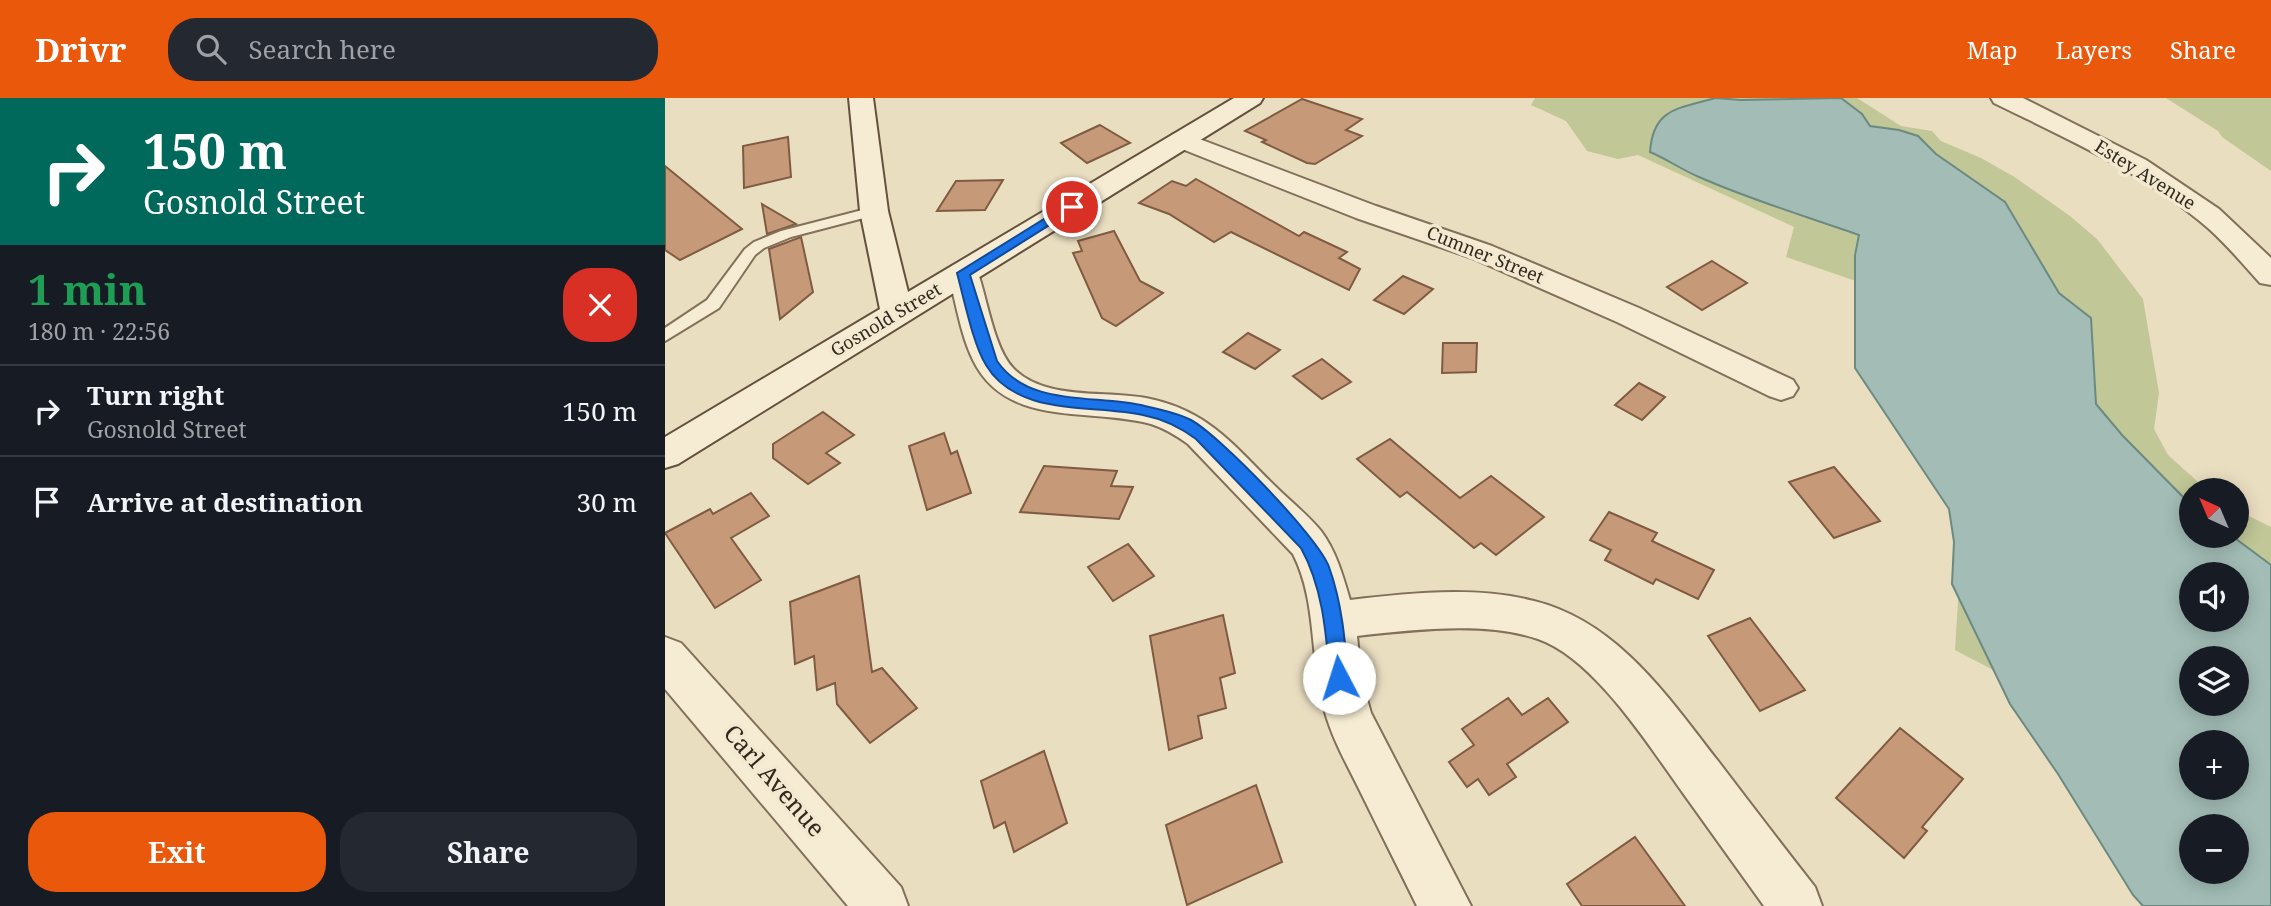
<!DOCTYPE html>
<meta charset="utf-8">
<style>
:root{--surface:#171b24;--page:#242831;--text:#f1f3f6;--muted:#9ea1a6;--line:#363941;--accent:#ea580c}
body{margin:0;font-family:"Noto Serif",serif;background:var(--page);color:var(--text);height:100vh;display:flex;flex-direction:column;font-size:26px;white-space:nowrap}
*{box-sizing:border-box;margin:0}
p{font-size:23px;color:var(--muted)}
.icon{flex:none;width:38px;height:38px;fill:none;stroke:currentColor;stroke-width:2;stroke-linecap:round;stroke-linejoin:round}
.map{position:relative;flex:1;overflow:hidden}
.panel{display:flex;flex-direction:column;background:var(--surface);width:665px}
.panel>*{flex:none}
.top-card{background:#00695c;color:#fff;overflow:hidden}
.needle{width:46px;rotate:316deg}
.controls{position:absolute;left:1514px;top:380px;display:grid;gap:14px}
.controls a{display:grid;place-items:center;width:70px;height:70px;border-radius:50%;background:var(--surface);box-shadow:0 4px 18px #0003;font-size:35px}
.pin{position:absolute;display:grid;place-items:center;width:60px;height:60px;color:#fff;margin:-30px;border:4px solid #fff;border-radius:50%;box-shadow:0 2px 7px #0007}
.me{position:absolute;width:77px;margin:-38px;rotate:355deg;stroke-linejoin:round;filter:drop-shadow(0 0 5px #0008)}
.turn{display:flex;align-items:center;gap:24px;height:147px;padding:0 28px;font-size:32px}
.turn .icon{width:91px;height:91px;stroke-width:2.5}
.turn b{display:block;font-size:49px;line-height:60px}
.round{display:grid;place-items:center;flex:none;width:74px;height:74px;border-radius:28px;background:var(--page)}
.headline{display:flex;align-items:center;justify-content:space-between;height:119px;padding:0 28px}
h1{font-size:42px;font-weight:700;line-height:52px;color:#1e9e55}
.button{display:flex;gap:14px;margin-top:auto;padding:14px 28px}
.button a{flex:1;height:80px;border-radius:28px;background:var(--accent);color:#fff;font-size:28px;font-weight:700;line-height:80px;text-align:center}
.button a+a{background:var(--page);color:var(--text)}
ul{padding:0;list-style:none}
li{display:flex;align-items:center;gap:21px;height:91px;padding:0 28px;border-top:2px solid var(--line)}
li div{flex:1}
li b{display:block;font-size:26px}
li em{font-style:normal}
header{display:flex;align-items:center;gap:42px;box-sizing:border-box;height:98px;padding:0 35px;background:var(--accent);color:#fff}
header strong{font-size:33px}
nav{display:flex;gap:38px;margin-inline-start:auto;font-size:24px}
.search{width:490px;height:63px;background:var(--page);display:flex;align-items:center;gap:18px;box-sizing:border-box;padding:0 24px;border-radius:28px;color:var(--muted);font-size:26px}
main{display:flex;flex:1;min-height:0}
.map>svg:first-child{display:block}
.green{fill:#c1c796;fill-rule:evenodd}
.water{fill:#a3bdb6;stroke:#6b8a82;stroke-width:2;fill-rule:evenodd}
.building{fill:#c69a79;stroke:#7f5b42;stroke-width:2}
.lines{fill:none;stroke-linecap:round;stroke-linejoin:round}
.lane-casing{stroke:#82705a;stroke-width:4}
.street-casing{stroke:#82705a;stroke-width:4}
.secondary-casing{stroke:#64513d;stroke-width:4}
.lane{fill:#f6ecd3;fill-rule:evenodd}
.street{fill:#f6ecd3;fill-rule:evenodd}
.secondary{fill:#f6ecd3;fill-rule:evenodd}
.route{fill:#1a73e8;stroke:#114b97;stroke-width:2}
.labels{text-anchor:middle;stroke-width:7;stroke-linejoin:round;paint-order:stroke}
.far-street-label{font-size:18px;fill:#33281d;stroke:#f2e9d0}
.near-street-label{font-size:24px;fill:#33281d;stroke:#f2e9d0}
</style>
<header>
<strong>Drivr</strong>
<div class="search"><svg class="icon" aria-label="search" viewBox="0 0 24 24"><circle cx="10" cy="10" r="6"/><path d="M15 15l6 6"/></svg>Search here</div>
<nav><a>Map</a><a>Layers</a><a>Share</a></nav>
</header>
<main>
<section class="panel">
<div class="top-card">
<div class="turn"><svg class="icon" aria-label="right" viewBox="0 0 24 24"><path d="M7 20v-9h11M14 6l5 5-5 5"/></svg><div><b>150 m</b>Gosnold Street</div></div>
</div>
<div class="headline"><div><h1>1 min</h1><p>180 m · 22:56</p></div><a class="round" style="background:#d93025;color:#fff"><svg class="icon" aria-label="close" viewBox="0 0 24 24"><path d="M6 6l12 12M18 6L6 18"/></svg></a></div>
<ul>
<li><svg class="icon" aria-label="right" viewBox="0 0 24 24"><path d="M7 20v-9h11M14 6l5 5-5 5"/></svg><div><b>Turn right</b><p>Gosnold Street</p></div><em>150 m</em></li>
<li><svg class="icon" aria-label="arrive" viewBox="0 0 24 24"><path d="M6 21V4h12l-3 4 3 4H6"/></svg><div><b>Arrive at destination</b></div><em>30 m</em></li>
</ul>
<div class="button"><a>Exit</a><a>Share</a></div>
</section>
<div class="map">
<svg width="1606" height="808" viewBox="0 0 1606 808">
<rect width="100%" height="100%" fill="#eadec1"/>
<!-- green -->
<g class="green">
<path d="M870 0H1192L1236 28 1267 33 1276 43 1316 60 1348 78 1405 118 1432 141 1478 201 1494 295 1489 331 1503 357 1542 392H1526V438H1572V412L1606 429V718L1572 690V644H1526V676L1290 552 1310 224 1121 159 1129 129 973 57 953 61 922 53 901 23 866 7ZM1526 476H1572V522H1526ZM1526 560H1572V606H1526Z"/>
<path d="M1501 0H1606V73L1557 39 1553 33Z"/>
</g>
<!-- water -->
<path class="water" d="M1050 0 1076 2 1176 0 1197 16 1205 28 1234 32 1253 38 1271 56 1340 104 1394 195 1426 220 1431 306 1457 337 1526 407V438H1567L1606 467V808H1478L1468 797 1393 676 1345 606 1287 486 1289 444 1284 411 1190 270V157L1194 137C1140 118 1086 102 1034 79 1017 72 1002 61 985 54 988 10 1013 11 1050 0ZM1526 476H1572V522H1526ZM1526 560H1572V606H1526ZM1526 644H1572V690H1526ZM1526 728H1572V774H1526Z"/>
<!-- building -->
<g class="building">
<path d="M637 1 697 21 681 32 697 38 650 66 642 65 597 44 601 42 580 33Z"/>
<path d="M435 27 465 45 422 65 396 45Z"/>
<path d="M123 39 126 79 79 90 78 48Z"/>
<path d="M0 68 77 131 15 162 0 152Z"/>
<path d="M531 81 634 138 639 134 682 154 674 160 695 171 684 192 566 134 549 144 504 116 474 105 507 83 521 88Z"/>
<path d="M338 82 320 112 272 113 291 83Z"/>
<path d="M97 106 131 126 102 136Z"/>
<path d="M449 133 475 183 498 195 451 228 437 220 408 155 417 153 413 143Z"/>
<path d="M136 139 148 194 115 221 104 151Z"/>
<path d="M1047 163 1082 185 1037 212 1002 189Z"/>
<path d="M738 178 768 191 739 216 709 202Z"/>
<path d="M583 235 615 252 590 271 558 254Z"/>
<path d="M778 245H812L811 274 777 275Z"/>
<path d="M657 261 686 284 657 301 628 278Z"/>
<path d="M974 285 1000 299 977 322 950 307Z"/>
<path d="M158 314 189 337 161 355 175 365 143 386 108 360V346Z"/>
<path d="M279 335 286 356 292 353 306 395 262 412 244 348Z"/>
<path d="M725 341 795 400 826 378 879 419 831 457 816 445 809 450 742 394 735 399 692 361Z"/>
<path d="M379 368 452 373 446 388 468 389 454 421 355 414Z"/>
<path d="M1169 369 1215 423 1169 440 1124 384Z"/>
<path d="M86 395 104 418 66 440 96 482 50 510 0 435 45 411 48 416Z"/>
<path d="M944 414 992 435 987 443 1049 472 1033 501 991 481 988 486 940 462 946 452 925 442Z"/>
<path d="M463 446 489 478 448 503 423 469Z"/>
<path d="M194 478 207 574 217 570 252 610 205 645 172 606 170 585 152 592 149 558 130 566 125 504Z"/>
<path d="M558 517 570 575 555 580 561 610 533 618 537 640 504 652 485 538Z"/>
<path d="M1085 520 1140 592 1095 613 1043 538Z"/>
<path d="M843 600 857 617 883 600 903 624 842 666 851 679 824 697 813 681 802 689 784 664 809 647 797 631Z"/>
<path d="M1235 630 1298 681 1257 729 1262 733 1239 760 1171 700Z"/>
<path d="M379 653 402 725 349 754 340 724 329 730 316 683Z"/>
<path d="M591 687 617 764 522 807 501 727Z"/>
<path d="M970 739 1020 808H917L902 786Z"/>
</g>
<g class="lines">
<defs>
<path id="lane" d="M209 109 216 113 214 116 126 139 99 150 90 157 54 210 0 243V230L42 202 80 151 89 144 116 133Z"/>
<g id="street">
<path d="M1326 0H1358L1481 62 1554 111 1606 160V187L1595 185C1578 166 1562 147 1543 130 1481 76 1403 41 1329 5Z"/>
<path d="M516 34 711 108 827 148 974 210 1128 282 1133 290 1128 298 1116 302 1104 298 952 224 807 160 691 120 507 47 503 42 507 37Z"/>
<path d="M298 166 309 168 313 175C322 201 329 250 348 270 380 303 440 292 481 300 543 312 568 347 610 388 625 403 643 417 656 433 671 453 678 478 685 502 744 495 811 488 869 503 953 524 1003 599 1053 663 1085 705 1117 747 1150 789L1157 808H1099C1072 770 1045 733 1018 695 984 648 929 560 873 541 820 523 747 532 692 538L696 580 706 615 806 808H752C734 771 715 734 697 697 684 670 668 643 660 614 644 562 653 505 628 456L523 346C512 338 499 330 486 326 426 309 341 331 308 262 295 235 291 204 283 175L287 168Z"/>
<path d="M0 539 16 545 236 789 243 808H183L0 591Z"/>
</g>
<path id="secondary" d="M184 0H208L223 113 243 194 569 0H598L595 5 13 366 0 370V339L215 211 195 113Z"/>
</defs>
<!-- lane casing -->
<use href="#lane" class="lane-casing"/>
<!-- street casing -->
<use href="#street" class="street-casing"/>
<!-- secondary casing -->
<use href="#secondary" class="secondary-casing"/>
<!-- lane -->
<use href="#lane" class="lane"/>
<!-- street -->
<use href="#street" class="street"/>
<!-- secondary -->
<use href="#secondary" class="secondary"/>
</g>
<!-- route -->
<path class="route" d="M403 106 413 109 305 177 332 263C364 310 431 296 480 308 494 311 513 315 526 322 555 338 653 439 664 469 677 505 680 542 683 580L680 585 674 588 667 585 665 580C661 535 658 490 636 450L531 341C515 329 498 321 478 317 426 306 352 319 321 267 308 246 299 201 292 175Z"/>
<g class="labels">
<!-- far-street labels -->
<g class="far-street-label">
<text transform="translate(1480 77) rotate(32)" y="6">Estey Avenue</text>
<text transform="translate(820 157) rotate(22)" y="6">Cumner Street</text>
<text transform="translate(221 222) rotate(-31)" y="6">Gosnold Street</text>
</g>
<!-- near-street labels -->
<g class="near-street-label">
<text transform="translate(109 683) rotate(49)" y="8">Carl Avenue</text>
</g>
</g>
</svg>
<div class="controls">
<a><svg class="needle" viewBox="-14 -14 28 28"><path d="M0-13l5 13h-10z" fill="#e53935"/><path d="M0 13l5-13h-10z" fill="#9ea1a6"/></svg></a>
<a><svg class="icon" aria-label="sound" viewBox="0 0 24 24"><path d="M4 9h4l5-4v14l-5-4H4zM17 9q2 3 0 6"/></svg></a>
<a><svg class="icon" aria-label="layers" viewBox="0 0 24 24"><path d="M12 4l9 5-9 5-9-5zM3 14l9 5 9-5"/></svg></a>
<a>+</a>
<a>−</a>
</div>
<div class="pin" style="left:407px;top:109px;background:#d93025"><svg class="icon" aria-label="arrive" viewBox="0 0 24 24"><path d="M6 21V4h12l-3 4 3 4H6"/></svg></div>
<svg class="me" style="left:674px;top:580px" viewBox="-20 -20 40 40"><circle r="19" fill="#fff"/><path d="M0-13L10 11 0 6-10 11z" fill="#1a73e8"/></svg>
</div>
</main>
